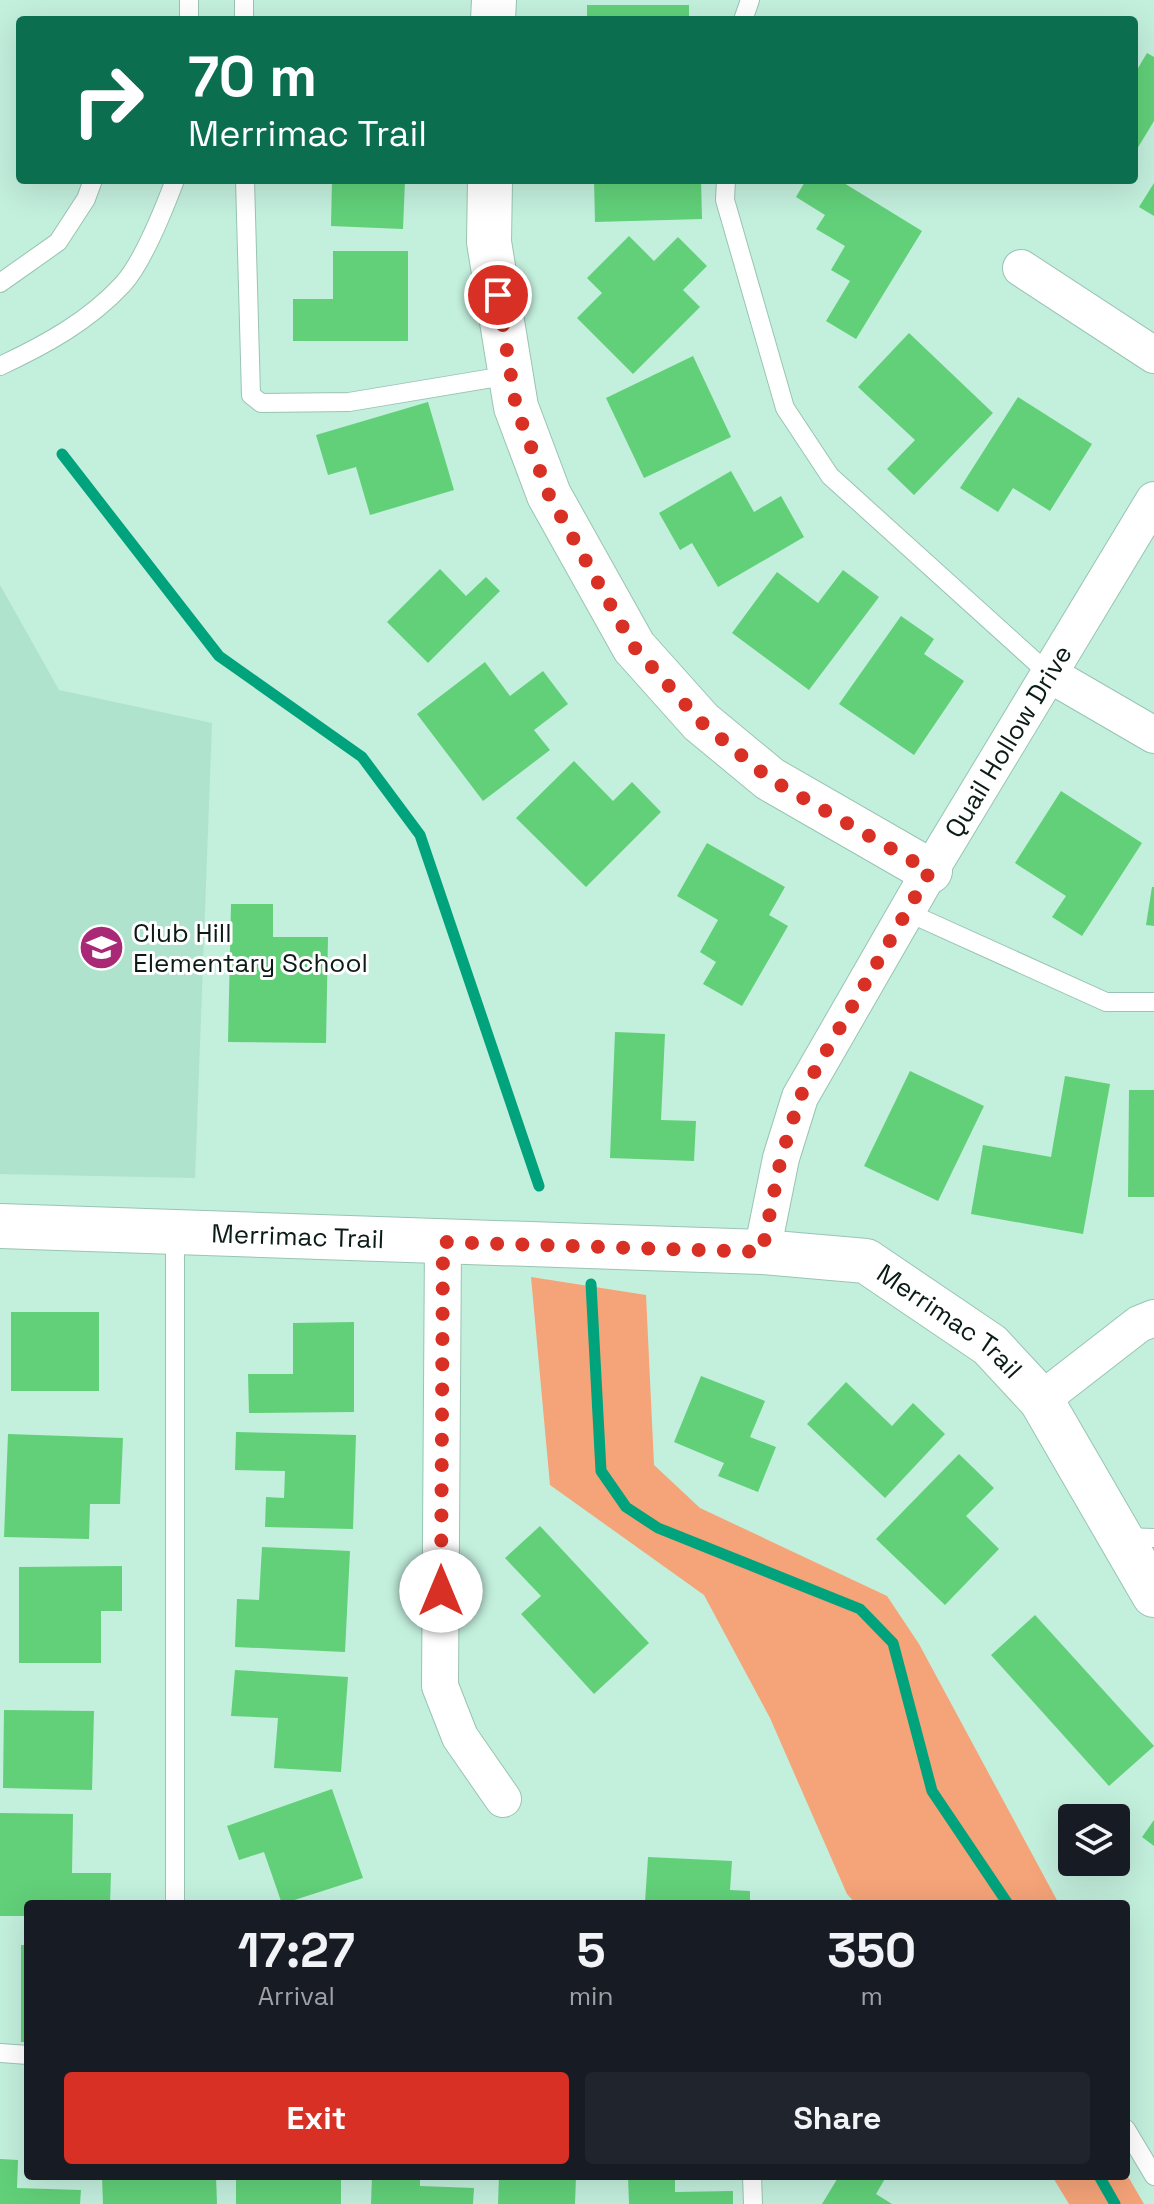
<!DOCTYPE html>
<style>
:root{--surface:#171b24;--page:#20242c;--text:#f1f3f6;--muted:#9ea1a6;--accent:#d93025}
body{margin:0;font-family:"Space Grotesk",sans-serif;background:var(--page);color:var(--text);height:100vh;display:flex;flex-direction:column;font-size:30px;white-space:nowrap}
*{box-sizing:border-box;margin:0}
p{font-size:26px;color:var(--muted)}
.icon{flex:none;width:44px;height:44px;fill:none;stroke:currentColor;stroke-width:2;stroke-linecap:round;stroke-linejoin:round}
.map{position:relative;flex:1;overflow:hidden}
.sheet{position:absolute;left:24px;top:1900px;width:1106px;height:280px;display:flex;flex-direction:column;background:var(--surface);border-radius:8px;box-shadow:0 8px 32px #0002}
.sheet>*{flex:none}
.banner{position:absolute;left:16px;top:16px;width:1122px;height:168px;border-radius:8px;box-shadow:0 8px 32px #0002;background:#0b6e4f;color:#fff;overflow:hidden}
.controls{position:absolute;left:1058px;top:1804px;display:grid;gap:16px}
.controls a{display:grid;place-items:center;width:72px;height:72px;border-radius:8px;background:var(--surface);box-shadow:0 8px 32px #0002;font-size:40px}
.pin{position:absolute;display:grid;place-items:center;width:68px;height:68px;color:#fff;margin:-34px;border:4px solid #fff;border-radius:50%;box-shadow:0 2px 8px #0007}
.me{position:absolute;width:88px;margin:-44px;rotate:0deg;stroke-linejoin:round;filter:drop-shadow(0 0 6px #0008)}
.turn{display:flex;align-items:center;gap:28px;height:168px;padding:0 40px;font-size:36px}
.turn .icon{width:104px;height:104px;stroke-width:2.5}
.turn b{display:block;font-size:56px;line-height:68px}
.eta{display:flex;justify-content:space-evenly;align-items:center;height:136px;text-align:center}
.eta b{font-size:48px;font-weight:800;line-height:56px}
.primary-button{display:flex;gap:16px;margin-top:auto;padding:16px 40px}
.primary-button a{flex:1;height:92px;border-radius:8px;background:var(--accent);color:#fff;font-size:32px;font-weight:800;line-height:92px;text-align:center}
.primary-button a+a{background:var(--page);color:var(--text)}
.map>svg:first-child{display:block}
.built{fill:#afe3ce}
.green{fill:#f5a378}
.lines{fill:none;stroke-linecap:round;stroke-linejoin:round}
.stream{stroke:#00a37c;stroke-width:11}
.building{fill:#61d079}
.lane-casing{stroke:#99c4b3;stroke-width:20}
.street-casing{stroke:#99c4b3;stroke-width:38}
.secondary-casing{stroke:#99c4b3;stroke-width:46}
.lane{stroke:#fff;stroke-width:18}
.street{stroke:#fff;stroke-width:36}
.secondary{stroke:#fff;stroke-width:44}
.route{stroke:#d93025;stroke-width:14;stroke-dasharray:0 25.2}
.labels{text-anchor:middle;stroke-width:6;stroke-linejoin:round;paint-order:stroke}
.street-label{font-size:26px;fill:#0b1b15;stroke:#fff}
.poi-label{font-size:26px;fill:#0b1b15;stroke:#fff;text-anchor:start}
</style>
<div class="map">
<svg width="1154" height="2204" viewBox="0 0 1154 2204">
<rect width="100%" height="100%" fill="#c3efdd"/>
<!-- built -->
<path class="built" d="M0 585 59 690 212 723 195 1178 0 1174Z"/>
<!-- green -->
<g class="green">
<path d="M531 1277 646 1295 654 1465 700 1508 887 1596 919 1644 1059 1904H856L847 1894 770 1718 704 1595 550 1485Z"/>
<path d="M1126 2173 1144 2204H1069L1052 2176H1126Z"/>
</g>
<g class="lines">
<!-- stream -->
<g class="stream">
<path d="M62 454 219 656 362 757 420 835 539 1186"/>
<path d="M591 1284 601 1471 626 1507 658 1528 860 1609 893 1643 932 1791 1008 1904"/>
<path d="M1099 2176 1115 2204"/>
</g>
</g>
<!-- building -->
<g class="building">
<rect x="587" y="5" width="102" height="15"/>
<path d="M1147 53 1154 57V121L1134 154V75Z"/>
<path d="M332 180H405L403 229 331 226Z"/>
<path d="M594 180H701L702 219 595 222Z"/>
<path d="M806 180H839L922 231 856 339 826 321 850 281 831 270 845 246 816 229 825 215 796 197Z"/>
<path d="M1154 183V216L1139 207Z"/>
<path d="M629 236 654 261 678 237 707 266 683 290 700 307 633 374 577 318 602 293 587 278Z"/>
<path d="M333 251H408V341H293V299H333Z"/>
<path d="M909 333 993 413 914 495 887 469 915 440 858 387Z"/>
<path d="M693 356 731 437 644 478 606 398Z"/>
<path d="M1018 397 1092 444 1050 511 1013 488 998 512 960 488Z"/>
<path d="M428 402 454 490 370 515 356 467 328 475 316 435Z"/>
<path d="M731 471 754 512 781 496 804 537 718 587 692 543 680 550 659 513Z"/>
<path d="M440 569 466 596 486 577 500 591 428 663 387 622Z"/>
<path d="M843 570 879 597 809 690 732 633 777 572 818 603Z"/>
<path d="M901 616 934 639 924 654 964 681 914 755 839 704Z"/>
<path d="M485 662 510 696 543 671 568 704 534 730 550 750 483 801 417 714Z"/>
<path d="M574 761 613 801 632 782 661 812 586 887 516 818Z"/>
<path d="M1061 791 1142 843 1082 936 1052 917 1066 896 1015 863Z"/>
<path d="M707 843 785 887 769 915 788 926 742 1006 703 984 716 962 700 952 718 920 677 896Z"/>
<path d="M1152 887H1154V926L1146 925Z"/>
<path d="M231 904H273V937H328L326 1043 228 1042Z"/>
<path d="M615 1032 665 1034 661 1120 696 1121 694 1161 610 1158Z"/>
<path d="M910 1071 984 1106 938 1201 864 1166Z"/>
<path d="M1065 1076 1110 1084 1083 1234 971 1214 983 1145 1051 1157Z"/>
<path d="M1129 1090H1154V1197H1128Z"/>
<rect x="11" y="1312" width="88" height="79"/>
<path d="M354 1322V1412L249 1413 248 1374H293V1323Z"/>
<path d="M701 1376 765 1401 750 1437 776 1447 758 1492 718 1476 724 1463 674 1442Z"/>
<path d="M846 1382 892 1426 913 1403 945 1434 885 1498 807 1424Z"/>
<path d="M236 1432 356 1435 353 1529 265 1527 266 1497 284 1498 285 1471 235 1470Z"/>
<path d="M8 1434 123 1438 120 1504H90L89 1539 4 1537Z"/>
<path d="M959 1454 994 1488 966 1516 999 1549 945 1605 876 1539Z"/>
<path d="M540 1526 649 1643 594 1694 521 1614 541 1596 505 1558Z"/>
<path d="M262 1547 350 1551 345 1652 235 1647 237 1599 259 1600Z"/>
<path d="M122 1566V1611H101V1663H19V1567Z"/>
<path d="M1035 1615 1154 1746 1109 1786 991 1655Z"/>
<path d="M235 1670 348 1677 341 1772 274 1768 278 1718 231 1716Z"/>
<path d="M4 1710 94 1711 92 1790 3 1788Z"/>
<path d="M332 1789 363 1878 282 1904 264 1852 239 1860 227 1826Z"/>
<path d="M0 1813 73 1814 72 1873H111L110 1904H28V1916H0Z"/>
<path d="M1154 1820V1846L1142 1837Z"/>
<path d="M648 1857 732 1861 730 1890 750 1891V1904L645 1902Z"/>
<rect x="21" y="1945" width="7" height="97"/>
<path d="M0 2159 18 2160 17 2188 81 2190 80 2204H0Z"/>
<path d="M102 2176H216L217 2204H103Z"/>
<rect x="236" y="2176" width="105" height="28"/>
<path d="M372 2176H420V2186L474 2188 473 2204H371Z"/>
<path d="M499 2176H576L575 2204H498Z"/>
<path d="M628 2176H675V2192L733 2191V2204H629Z"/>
<path d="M839 2176H884L886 2177 876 2194 892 2204H822Z"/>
</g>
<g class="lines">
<defs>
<g id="lane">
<path d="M189 20V0"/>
<path d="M244 20V0"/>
<path d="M743 20 750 0"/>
<path d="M245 180 251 395 261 403 349 402 511 375"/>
<path d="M726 180 725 200 785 408 830 476 1049 674"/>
<path d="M0 283 58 242 86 199 93 180"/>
<path d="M0 366C45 345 89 321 123 284 143 262 164 209 175 180"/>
<path d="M907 912 1106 1002H1154"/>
<path d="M175 1231V1904"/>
<path d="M1123 1537 1154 1538"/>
<path d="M0 2053 28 2055"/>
<path d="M1126 2129 1154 2176"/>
<path d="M752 2176 753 2204"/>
</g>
<g id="street">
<path d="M1021 268 1154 355"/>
<path d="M1049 674 1154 735"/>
<path d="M443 1242 440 1686 460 1737 503 1799"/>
<path id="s1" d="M762 1252 781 1158 800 1097 930 871 1154 500"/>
<path d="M1041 1400 1139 1324 1154 1318"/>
</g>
<g id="secondary">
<path d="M493 20 494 0"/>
<path d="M490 180 489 242 516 407 549 495 634 647 701 722 770 779 930 871"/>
<path id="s2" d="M0 1226 762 1252 866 1261 990 1345 1041 1400 1154 1595"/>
</g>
</defs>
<!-- lane casing -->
<use href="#lane" class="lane-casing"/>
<!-- street casing -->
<use href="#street" class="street-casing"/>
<!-- secondary casing -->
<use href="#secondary" class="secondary-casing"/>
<!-- lane -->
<use href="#lane" class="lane"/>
<!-- street -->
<use href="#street" class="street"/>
<!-- secondary -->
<use href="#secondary" class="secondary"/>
</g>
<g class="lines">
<!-- route -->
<path class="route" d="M441 1591 443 1242 762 1252 781 1158 800 1097 930 871 770 779 701 722 634 647 549 495 516 407 498 295"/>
</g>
<!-- icons -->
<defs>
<symbol id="school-disc" viewBox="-11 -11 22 22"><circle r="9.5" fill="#aa2977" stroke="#fff"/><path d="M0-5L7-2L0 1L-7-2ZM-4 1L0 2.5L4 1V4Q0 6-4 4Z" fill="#fff"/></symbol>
</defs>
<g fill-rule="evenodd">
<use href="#school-disc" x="76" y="922" width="51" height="51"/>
</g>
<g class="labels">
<!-- street labels -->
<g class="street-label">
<text dy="9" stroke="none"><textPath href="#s1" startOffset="572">Quail Hollow Drive</textPath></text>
<text dy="9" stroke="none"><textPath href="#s2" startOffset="298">Merrimac Trail</textPath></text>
<text dy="9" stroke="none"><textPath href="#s2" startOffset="970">Merrimac Trail</textPath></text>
</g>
<!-- poi labels -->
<g class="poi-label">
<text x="133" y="942">Club Hill<tspan x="133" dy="30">Elementary School</tspan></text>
</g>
</g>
</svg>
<div class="controls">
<a><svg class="icon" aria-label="layers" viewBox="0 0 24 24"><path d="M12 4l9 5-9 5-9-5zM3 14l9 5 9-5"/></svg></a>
</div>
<div class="pin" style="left:498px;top:295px;background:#d93025"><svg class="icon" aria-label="arrive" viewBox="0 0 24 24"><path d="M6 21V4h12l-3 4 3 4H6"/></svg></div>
<svg class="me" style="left:441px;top:1591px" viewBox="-20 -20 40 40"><circle r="19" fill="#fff"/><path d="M0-13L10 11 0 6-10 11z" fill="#d93025"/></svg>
<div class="banner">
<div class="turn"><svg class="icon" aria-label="right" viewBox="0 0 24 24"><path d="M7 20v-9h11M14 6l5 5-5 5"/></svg><div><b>70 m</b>Merrimac Trail</div></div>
</div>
<section class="sheet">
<div class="eta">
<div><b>17:27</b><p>Arrival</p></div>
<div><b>5</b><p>min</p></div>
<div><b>350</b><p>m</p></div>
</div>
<div class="primary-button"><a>Exit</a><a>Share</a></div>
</section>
</div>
